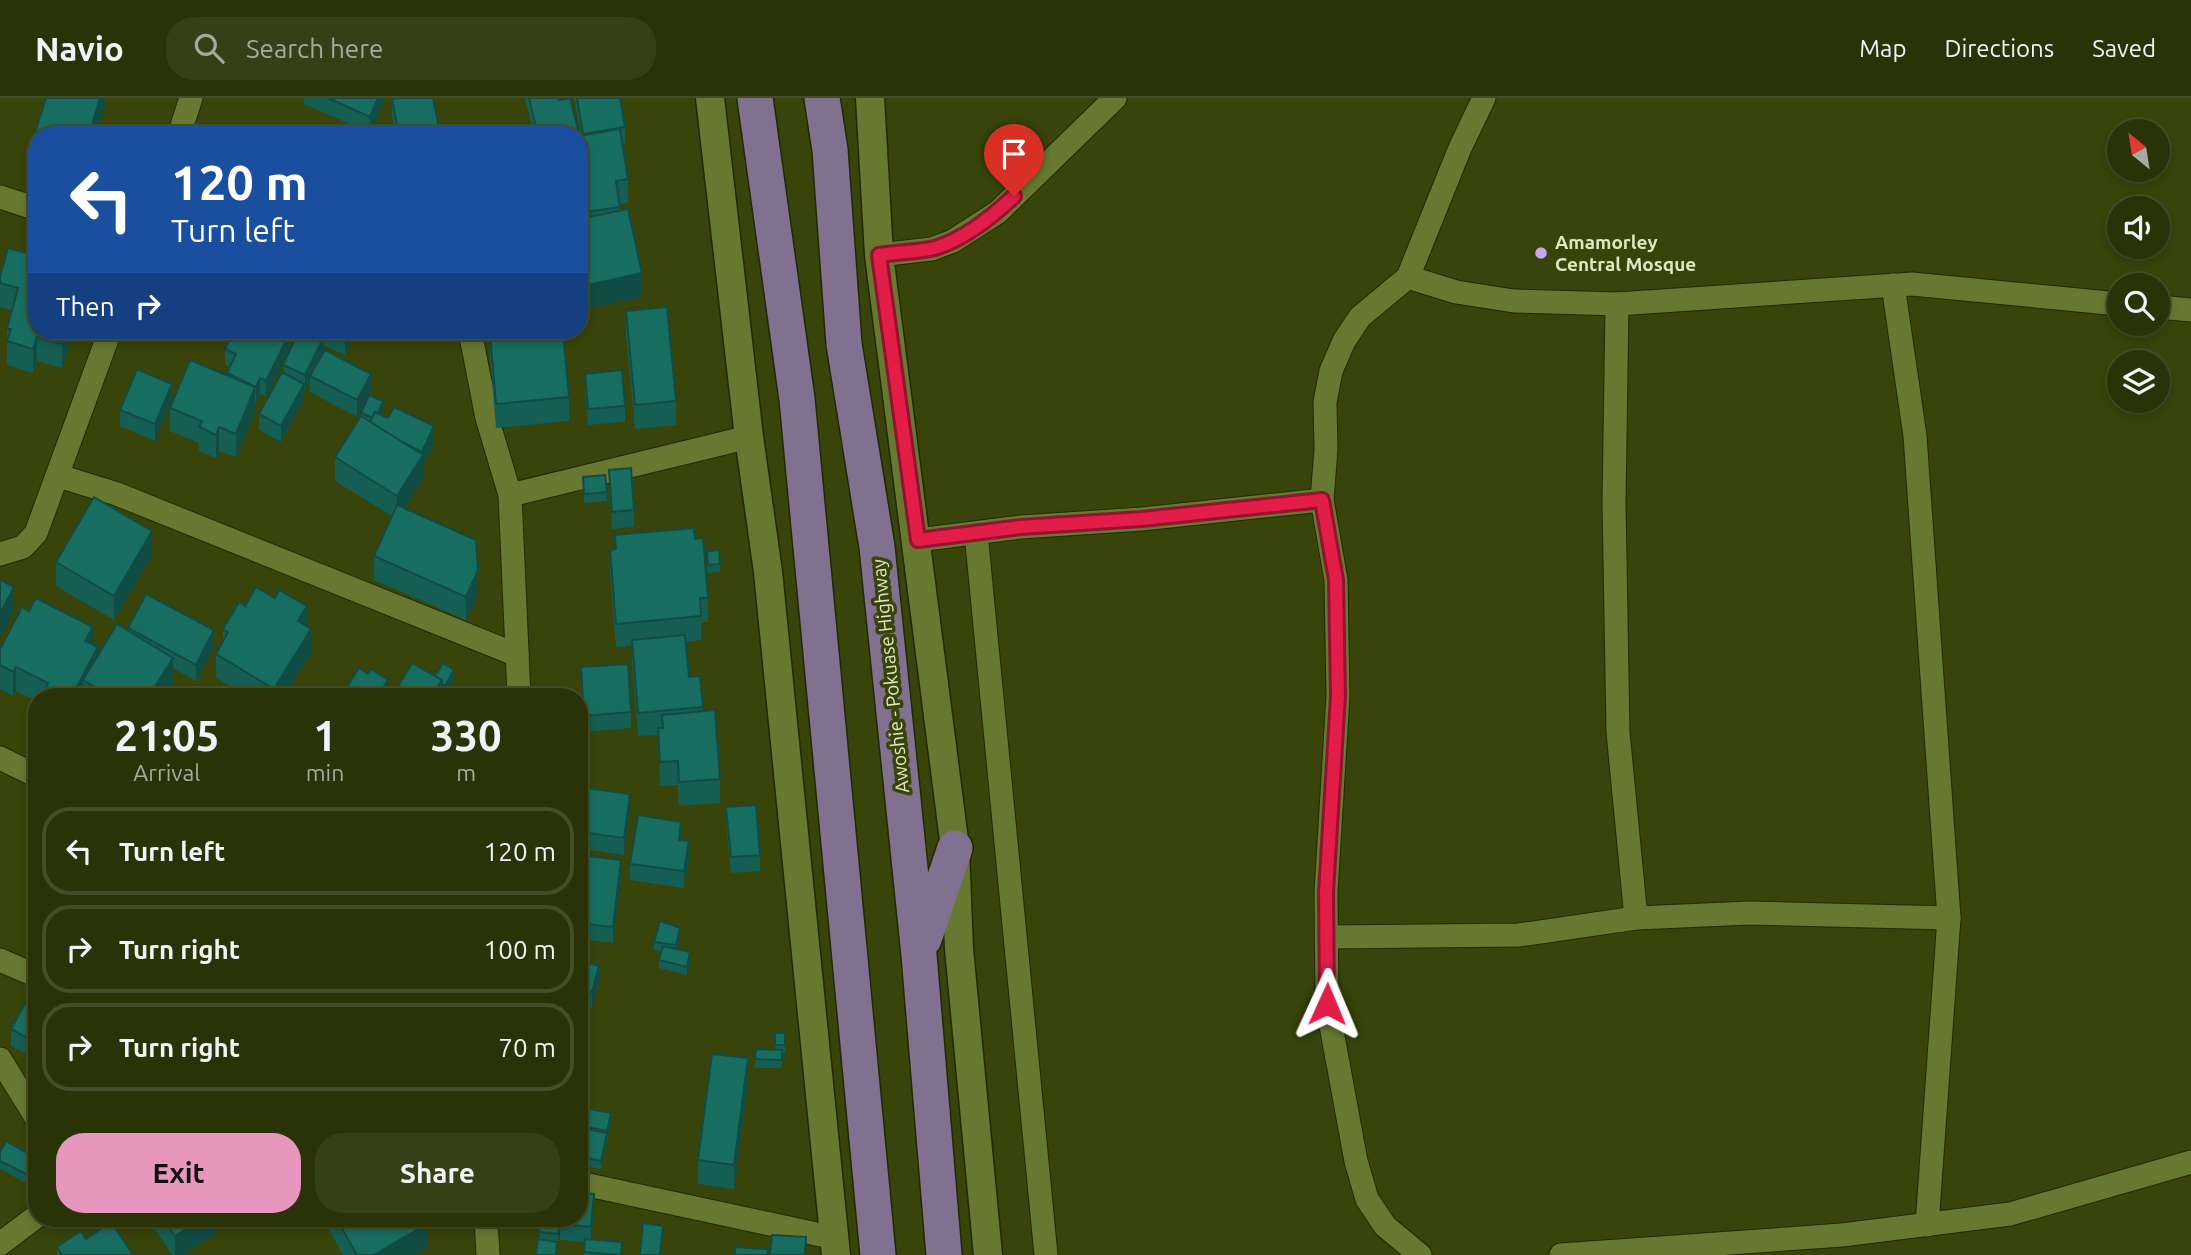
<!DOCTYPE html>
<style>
:root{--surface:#2a3308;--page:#363f16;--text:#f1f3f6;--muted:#a5aa9c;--line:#464e29;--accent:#e797bd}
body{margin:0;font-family:Ubuntu,sans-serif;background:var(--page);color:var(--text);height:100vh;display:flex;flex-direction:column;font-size:26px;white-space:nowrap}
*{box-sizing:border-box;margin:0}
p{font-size:23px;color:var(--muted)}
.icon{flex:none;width:38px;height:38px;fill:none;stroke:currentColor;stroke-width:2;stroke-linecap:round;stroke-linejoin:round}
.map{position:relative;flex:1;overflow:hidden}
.side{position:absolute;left:28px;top:590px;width:560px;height:539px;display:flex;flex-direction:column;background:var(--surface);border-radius:28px;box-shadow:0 4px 10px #0003,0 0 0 2px var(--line)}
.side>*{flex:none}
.top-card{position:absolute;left:28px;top:28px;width:560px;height:214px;border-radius:28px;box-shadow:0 4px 10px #0003,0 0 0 2px var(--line);background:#1a4fa0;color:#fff;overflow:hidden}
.needle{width:46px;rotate:330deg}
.controls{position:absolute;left:2107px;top:21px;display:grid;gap:14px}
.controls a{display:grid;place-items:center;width:63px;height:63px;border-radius:50%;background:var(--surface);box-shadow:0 4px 10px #0003,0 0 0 2px var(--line);font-size:35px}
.pin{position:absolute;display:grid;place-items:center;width:60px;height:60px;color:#fff;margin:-72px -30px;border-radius:50% 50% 50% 0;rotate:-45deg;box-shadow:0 0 7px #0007}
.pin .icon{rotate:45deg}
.me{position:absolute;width:77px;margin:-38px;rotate:1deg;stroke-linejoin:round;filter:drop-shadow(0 0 5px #0008)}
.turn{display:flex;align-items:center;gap:24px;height:147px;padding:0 28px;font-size:32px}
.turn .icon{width:91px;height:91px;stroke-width:2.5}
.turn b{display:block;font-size:49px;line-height:60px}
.then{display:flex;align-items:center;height:66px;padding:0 28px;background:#0003;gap:14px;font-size:26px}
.eta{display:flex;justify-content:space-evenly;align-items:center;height:119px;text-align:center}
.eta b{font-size:42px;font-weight:700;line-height:49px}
.primary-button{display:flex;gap:14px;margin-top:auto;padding:14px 28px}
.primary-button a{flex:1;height:80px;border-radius:28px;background:var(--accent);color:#111;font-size:28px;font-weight:700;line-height:80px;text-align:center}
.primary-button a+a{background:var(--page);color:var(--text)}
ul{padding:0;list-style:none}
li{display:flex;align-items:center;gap:21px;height:88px;margin:0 14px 10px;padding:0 14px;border:4px solid var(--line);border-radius:28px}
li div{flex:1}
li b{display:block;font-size:26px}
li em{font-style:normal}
header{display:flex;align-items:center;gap:42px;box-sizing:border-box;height:98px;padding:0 35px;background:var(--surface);border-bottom:2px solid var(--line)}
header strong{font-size:33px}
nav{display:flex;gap:38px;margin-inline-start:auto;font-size:24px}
.search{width:490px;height:63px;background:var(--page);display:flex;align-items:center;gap:18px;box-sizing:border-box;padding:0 24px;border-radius:28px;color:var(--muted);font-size:26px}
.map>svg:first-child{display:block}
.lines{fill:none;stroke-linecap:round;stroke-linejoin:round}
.minor-casing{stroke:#212903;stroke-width:25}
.tertiary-casing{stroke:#212903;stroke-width:31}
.primary-casing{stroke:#212903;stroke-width:38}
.minor{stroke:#677831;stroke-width:23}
.tertiary{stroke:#677831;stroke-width:28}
.primary{stroke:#81708f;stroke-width:35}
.wall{fill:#155e53}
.shaded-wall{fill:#114c44}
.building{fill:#186d61;stroke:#114c44;stroke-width:2}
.route-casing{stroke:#92132f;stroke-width:18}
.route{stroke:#e11d48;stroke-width:12}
.poi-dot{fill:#c3a7f2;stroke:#38440a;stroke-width:2.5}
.labels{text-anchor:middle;stroke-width:7;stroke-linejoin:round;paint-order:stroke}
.poi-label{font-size:19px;font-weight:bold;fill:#dde8c3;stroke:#38440a;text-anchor:start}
.street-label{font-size:19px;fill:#dde8c3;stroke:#38440a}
</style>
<header>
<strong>Navio</strong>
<div class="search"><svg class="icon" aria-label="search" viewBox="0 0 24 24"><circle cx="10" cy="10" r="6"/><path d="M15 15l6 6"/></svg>Search here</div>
<nav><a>Map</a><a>Directions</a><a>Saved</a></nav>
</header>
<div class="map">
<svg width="2191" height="1157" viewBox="0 0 2191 1157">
<rect width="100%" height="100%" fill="#38440a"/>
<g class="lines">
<defs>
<g id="minor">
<path d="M179 37 191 0"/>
<path d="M0 99 37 111"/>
<path d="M879 157 932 151 953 143 998 114 1115 0"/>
<path d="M1408 179 1456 194 1514 203 1617 206 1912 186 2119 206"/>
<path d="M1893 187 1915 338 1949 820 1927 1127"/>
<path d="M1617 206 1614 405 1618 634 1636 820"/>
<path d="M2158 209 2191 212"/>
<path d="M470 233 487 320 510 397 519 598"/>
<path d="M59 378 117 396 517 557"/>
<path d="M510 397 749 339"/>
<path d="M976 435 1046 1157"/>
<path d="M918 442 1021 429 1142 421 1322 402"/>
<path d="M0 456 23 449 36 435 110 233"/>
<path d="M0 660 37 678"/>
<path d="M1329 839 1519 837 1636 820 1750 815 1949 820"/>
<path d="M0 862 37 878"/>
<path d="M0 961 37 1021"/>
<path d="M579 1085 835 1140"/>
<path d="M486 1120 488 1157"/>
<path d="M0 1146 37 1118"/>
<path d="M1420 1157 1385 1128 1367 1101 1356 1063 1327 906 1326 794 1338 598 1336 482 1322 402 1326 351 1325 304 1331 273 1344 243 1360 219 1408 179 1460 50 1484 0"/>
<path d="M1561 1157 1842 1137 2010 1116 2191 1064"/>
</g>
<g id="tertiary">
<path d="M710 0 749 339 768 474 836 1157"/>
<path d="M870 0 879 157 955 750 959 851 988 1157"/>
</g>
<g id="primary">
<path d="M755 0 797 301 878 1157"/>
<path d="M822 0 830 52 844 246 877 449 919 857 944 1157"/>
<path d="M924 841 955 750"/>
</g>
</defs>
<!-- minor casing -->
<use href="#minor" class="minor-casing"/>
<!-- tertiary casing -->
<use href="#tertiary" class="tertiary-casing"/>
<!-- primary casing -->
<use href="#primary" class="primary-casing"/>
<!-- minor -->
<use href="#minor" class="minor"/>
<!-- tertiary -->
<use href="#tertiary" class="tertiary"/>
<!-- primary -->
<use href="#primary" class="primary"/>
</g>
<!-- wall -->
<g class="wall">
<path d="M106 0 96 37H37V60L35 59V35Z"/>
<path d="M304 0H383V6L370 35 304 6Z"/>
<path d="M525 0H558L579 37H534Z"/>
<path d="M574 0H620L625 29V46H622L628 81V105L620 106V112L642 199 579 212V38L581 37Z"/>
<path d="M392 1 439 37H395L392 18Z"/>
<path d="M8 150 37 233H73L62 270 37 263 33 275 7 267V231L12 212 0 209V179Z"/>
<path d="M626 213 676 303V327L635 331 626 237Z"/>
<path d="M299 233H356L345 257 324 248V253L371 292 357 319 310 294V282L304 293V302L281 344 259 332V316L283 274V267Z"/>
<path d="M563 233 569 299V323L496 330 490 258V235Z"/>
<path d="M225 251 289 253 266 299 260 296 255 305V313L236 359 219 353 216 360 199 353V345L170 333V310L227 277 230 269 225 267Z"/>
<path d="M585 276 625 308V324L588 327 585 292Z"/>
<path d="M172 302 155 343 120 328V312Z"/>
<path d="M383 311 381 316 434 344 423 368V381L404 410 478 496 466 522 374 482V458L392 418 335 383V359L361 318V315Z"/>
<path d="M609 372 634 412V429L612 431 609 388Z"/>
<path d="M583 379 607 394V403L584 405Z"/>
<path d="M615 437 695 441 708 500V524H701V542L686 544 689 579 700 578 703 613 720 681V705L679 708 678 687 660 688 658 637 638 638 632 566V548L616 549 610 475V452L615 451Z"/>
<path d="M707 453 720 466V474L708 475Z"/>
<path d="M152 457 114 522 56 488V464Z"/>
<path d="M245 508 307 528 311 555 284 598H247L216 580V556L223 544V531Z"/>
<path d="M128 530 214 548 196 583 173 570V584L164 598H37V603L16 593 13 598 0 591V551L93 546 98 557 128 533Z"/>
<path d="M581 569 631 614V630L584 634 581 586Z"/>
<path d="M435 578 454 580 445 596 442 594V598H393V597Z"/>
<path d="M579 689 630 712 624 757 579 750Z"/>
<path d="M726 709 760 757V773L731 775 726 725Z"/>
<path d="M37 728V831L30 826 26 787 27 742Z"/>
<path d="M681 742 689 760 684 790 630 782V766Z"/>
<path d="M579 757 621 778 613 845 579 841Z"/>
<path d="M680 839 677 851 690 862 687 877 659 870V862L661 853 654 852V844Z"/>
<path d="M579 862 599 884 592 910 579 907Z"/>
<path d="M37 886V961L11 948V931Z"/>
<path d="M775 935H785V955H782V970H755L756 951 775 952Z"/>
<path d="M748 984 734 1091 698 1086V1062Z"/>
<path d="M590 1011 611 1023 601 1071 581 1067V1059Z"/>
<path d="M0 1054 37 1060V1070L28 1086 0 1071Z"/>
<path d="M579 1094 594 1096V1112L591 1141 622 1144V1157H584L585 1144 560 1142V1126L558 1144H557V1157H536L538 1141 539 1142 541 1120H579Z"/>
<path d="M153 1120H238L183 1157H172L153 1128Z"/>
<path d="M325 1120H425L428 1149 415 1157H343L325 1125Z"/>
<path d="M86 1141 133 1157H57V1149Z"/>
</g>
<!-- shaded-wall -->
<g class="shaded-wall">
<path d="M100 0H106V3L96 37H89Z"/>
<path d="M378 0H383V6L370 35V19Z"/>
<path d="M439 30V37H408Z"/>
<path d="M642 175V199L579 212V189Z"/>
<path d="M66 233H73L62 270V246Z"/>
<path d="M348 233H356L345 257V241Z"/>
<path d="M289 236V253L266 299V283Z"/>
<path d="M324 238V254L310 278V282L305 293V277Z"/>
<path d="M37 239V263L33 275V251Z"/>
<path d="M371 276V292L357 319V302Z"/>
<path d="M260 280V296L256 305V289Z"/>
<path d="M172 286V302L155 343V326Z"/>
<path d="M304 286V302L281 344V328Z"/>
<path d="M255 289V313L236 359V336Z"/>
<path d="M383 303V311L375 329V321Z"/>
<path d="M434 328V344L423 368V381L397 422V398L422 358V354Z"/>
<path d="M219 329V353L216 360V337Z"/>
<path d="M152 433V457L114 522V498Z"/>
<path d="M478 472V496L466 522V499Z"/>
<path d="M14 489V513L0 540V516Z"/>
<path d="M307 508V532L298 523Z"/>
<path d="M93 529V553L85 543Z"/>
<path d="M311 531V555L284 598H274V591Z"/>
<path d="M214 532V548L196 583V567Z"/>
<path d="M98 549V573L83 582V598H72Z"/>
<path d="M173 560V584L164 598H149Z"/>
<path d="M16 569V593L13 598V574Z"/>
<path d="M454 572V580L445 596V588Z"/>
<path d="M388 582V598H377Z"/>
<path d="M442 582V598H432Z"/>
<path d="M630 696V712L624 757V740Z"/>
<path d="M681 724V740L679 758V742Z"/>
<path d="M689 743V760L684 790V773Z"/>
<path d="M621 762V778L613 845V829Z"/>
<path d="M680 830V839L676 856V847Z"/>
<path d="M690 854V862L687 877V869Z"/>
<path d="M599 868V884L592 910V894Z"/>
<path d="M588 933V949L579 992V976Z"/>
<path d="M748 960V984L734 1091V1067Z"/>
<path d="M587 1001V1017L579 1057V1041Z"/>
<path d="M611 1015V1023L607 1041V1033Z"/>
<path d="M607 1035V1043L601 1071V1063Z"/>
<path d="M37 1061V1070L28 1086V1077Z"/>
<path d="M594 1096V1112L591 1145V1129Z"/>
<path d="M202 1120H238L183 1157H175V1138Z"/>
<path d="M428 1125V1149L415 1157H374Z"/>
</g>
<!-- building -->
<g class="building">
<path d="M46 0H100L89 37H40L35 35Z"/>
<path d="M328 0H378L370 19Z"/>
<path d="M399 0H433L439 30 408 37H399L392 1Z"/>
<path d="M529 0H558V2L570 0 579 35 570 37H538Z"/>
<path d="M577 0H620L625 29 583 36Z"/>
<path d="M196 24 235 37H191Z"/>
<path d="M620 31 628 81 616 83 620 109 579 115V38Z"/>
<path d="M628 111 642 175 579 189V121Z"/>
<path d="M8 150 37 158V233H66L62 246 37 239 33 251 7 243 11 231H7L18 190 0 185V179Z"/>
<path d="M667 209 676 303 635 307 626 213Z"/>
<path d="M234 233H281L289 236 266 283 260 280 256 289 227 275 236 256 225 251Z"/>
<path d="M299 233H312L324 238 305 277 283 267Z"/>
<path d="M326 233H348L345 241Z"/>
<path d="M508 233H563L569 299 496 306 490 235Z"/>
<path d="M325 252 371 276 357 302 310 278Z"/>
<path d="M190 262 255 289 236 336 219 329 216 337 199 329 202 323 170 310Z"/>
<path d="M137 271 172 286 155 326 120 312Z"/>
<path d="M622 272 625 308 588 311 585 276Z"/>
<path d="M282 274 304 286 281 328 259 316Z"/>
<path d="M369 297 383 303 378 315 375 314 372 320 361 315Z"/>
<path d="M394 309 434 328 422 354 404 345 370 324 375 314 388 320Z"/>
<path d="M361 318 423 357 397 398 335 359Z"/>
<path d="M631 370 634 412 612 414 609 372Z"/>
<path d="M605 377 607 394 584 396 583 379Z"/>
<path d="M94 399 152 433 114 498 56 464Z"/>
<path d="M397 407 476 442 478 472 466 499 374 458Z"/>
<path d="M694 430 695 441 703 440 708 500H700L701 518 616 526 610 452 616 451 615 437Z"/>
<path d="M719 452 720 466 708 467 707 453Z"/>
<path d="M0 482 14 489 0 516Z"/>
<path d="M256 489 275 500 279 492 307 508 298 523 311 531 274 591 216 556 228 534 223 531 239 504 245 508Z"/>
<path d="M146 496 214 532 196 567 128 530Z"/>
<path d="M36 500 93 529 85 543 98 549 72 598H60L45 591 48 585 16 569 13 574 0 567V551L22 509 29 513Z"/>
<path d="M117 526 173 560 149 598H101L103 594 83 582Z"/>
<path d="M685 537 689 579 700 578 703 609 638 615 632 542Z"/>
<path d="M412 565 442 582 432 598H396L393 597Z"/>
<path d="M443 565 454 572 445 588 442 586V582L435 578Z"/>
<path d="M628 566 631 614 584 618 581 569Z"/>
<path d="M359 570 368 576 371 571 388 582 377 598H378H341Z"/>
<path d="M451 590 458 594 456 598H446Z"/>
<path d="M228 592 240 598H225Z"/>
<path d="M715 612 720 681 679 684 678 663 660 664 658 630H663L662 617Z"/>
<path d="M579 689 630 696 624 740 579 734Z"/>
<path d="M756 707 760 757 731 759 726 709Z"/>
<path d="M638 717 681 724 679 742 689 743 684 773 630 766Z"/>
<path d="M37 728V807L30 802 26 763 36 748 27 742Z"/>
<path d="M579 757 621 762 613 829 579 825Z"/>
<path d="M660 823 680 830 676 847 654 844Z"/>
<path d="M663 848 690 854 687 869 659 862Z"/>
<path d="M579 862 599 868 592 894 579 891Z"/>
<path d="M36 886H37V945L11 931Z"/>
<path d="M579 931 588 933 579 976Z"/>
<rect x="775" y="935" width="10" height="12"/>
<path d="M756 951 782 952V962L755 961Z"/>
<path d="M712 956 748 960 734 1067 698 1062Z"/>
<path d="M579 999 587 1001 579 1041Z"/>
<path d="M590 1011 611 1015 607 1033 587 1029Z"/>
<path d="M586 1031 607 1035 601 1063 581 1059Z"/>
<path d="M6 1043 37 1060 28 1077 0 1063V1054Z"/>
<path d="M579 1094 594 1096 591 1129 560 1126 561 1120H579Z"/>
<path d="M163 1120H202L175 1138Z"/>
<path d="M336 1120H425L428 1125 374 1157H357Z"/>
<path d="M541 1120H560L558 1136 539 1134Z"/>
<path d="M111 1124 133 1157H62L57 1149 81 1133 86 1141Z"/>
<path d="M643 1125 663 1128 660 1157H640Z"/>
<path d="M772 1137 806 1139 805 1157H770Z"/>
<path d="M538 1141 557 1144 556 1157H536Z"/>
<path d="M585 1141 622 1144 621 1157 584 1154Z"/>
<path d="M735 1149 768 1151 767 1157H735Z"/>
</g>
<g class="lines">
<defs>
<path id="route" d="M1014 98C992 119 964 141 935 150 918 154 897 154 879 157L918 442 1021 429 1142 421 1322 402 1336 482 1338 598 1326 794 1327 906"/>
</defs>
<!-- route casing -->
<use href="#route" class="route-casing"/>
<!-- route -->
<use href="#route" class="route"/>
</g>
<!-- markers -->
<circle class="poi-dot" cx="1541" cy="155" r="7"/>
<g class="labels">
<!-- poi labels -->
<g class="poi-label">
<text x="1555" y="151">Amamorley<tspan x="1555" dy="22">Central Mosque</tspan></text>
</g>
<!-- street labels -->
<g class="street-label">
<text transform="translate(890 578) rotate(-96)" y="7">Awoshie - Pokuase Highway</text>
</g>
</g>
</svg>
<div class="controls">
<a><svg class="needle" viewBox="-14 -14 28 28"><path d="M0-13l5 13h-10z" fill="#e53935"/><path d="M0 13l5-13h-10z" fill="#a5aa9c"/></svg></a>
<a><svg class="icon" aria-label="sound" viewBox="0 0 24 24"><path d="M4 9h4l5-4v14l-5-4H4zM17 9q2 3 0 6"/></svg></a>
<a><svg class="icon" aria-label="search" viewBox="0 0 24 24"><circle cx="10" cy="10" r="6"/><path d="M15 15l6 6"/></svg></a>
<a><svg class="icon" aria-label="layers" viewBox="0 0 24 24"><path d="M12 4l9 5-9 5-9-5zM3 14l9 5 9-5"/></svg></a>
</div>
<div class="pin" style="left:1014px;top:98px;background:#d93025"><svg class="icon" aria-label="arrive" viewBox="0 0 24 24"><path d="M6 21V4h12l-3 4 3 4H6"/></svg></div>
<svg class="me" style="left:1327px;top:906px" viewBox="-20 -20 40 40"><path d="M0-17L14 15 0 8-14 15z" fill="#e11d48" stroke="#fff" stroke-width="4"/></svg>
<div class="top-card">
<div class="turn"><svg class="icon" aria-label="left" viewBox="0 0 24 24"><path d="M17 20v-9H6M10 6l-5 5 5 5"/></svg><div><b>120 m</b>Turn left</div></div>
<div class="then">Then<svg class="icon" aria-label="right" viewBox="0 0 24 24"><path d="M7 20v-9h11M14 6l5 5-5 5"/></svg></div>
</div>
<section class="side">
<div class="eta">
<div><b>21:05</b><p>Arrival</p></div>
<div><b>1</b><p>min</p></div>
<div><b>330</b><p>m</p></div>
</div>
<ul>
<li><svg class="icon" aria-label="left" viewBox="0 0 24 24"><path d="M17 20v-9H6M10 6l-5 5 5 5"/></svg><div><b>Turn left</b></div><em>120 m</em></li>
<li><svg class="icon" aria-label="right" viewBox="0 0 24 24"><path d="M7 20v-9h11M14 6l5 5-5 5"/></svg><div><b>Turn right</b></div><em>100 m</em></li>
<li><svg class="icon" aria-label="right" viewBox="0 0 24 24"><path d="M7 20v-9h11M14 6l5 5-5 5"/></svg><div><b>Turn right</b></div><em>70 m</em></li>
</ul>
<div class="primary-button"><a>Exit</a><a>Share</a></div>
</section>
</div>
